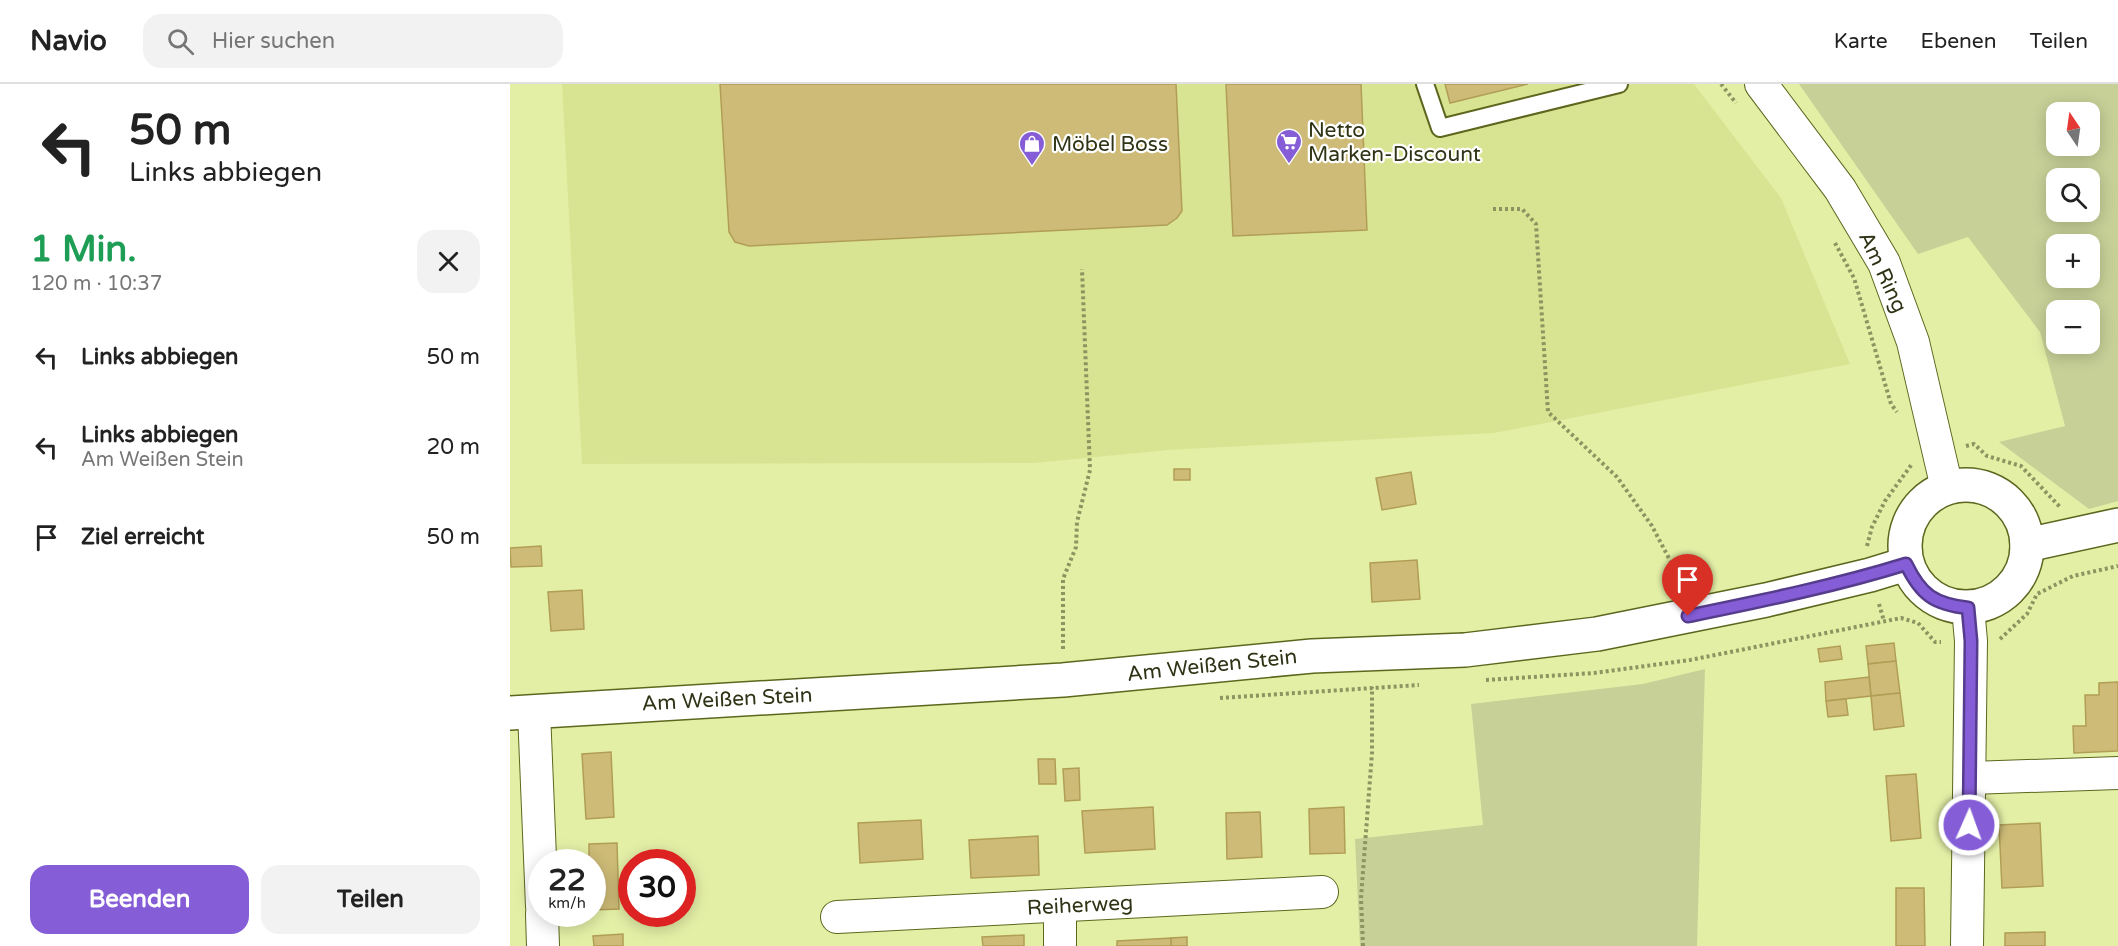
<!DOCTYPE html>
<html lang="de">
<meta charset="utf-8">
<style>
:root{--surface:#fff;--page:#f2f2f2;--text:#222;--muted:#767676;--line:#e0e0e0;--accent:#855dd7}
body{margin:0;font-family:"Varela Round",sans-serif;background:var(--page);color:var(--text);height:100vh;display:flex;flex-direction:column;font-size:22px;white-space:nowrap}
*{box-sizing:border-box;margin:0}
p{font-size:20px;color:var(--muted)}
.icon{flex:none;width:33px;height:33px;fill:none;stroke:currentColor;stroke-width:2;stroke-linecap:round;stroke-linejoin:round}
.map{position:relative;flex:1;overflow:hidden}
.side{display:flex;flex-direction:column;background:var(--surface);width:510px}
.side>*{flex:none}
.hud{background:#fff;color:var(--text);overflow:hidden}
.needle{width:39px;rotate:347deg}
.buttons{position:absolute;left:1536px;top:18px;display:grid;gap:12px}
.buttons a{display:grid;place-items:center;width:54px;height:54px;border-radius:12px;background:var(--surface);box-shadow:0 3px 15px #0003;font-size:30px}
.speed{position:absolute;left:18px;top:765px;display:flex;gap:12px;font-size:30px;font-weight:700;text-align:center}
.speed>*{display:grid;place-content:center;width:78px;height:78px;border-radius:50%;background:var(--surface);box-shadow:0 3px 15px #0003;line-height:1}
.speed small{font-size:15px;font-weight:400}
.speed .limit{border:9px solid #d22;background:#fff;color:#111}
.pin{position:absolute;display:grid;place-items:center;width:51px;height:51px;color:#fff;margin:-62px -26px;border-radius:50% 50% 50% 0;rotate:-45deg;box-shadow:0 0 6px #0007}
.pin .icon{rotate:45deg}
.me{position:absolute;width:66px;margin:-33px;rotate:2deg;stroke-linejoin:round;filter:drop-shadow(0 0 4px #0008)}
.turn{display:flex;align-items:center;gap:21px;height:126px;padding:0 30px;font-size:27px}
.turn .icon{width:78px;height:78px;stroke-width:2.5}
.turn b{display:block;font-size:42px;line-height:51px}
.round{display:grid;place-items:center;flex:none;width:63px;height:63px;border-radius:18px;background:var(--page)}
.headline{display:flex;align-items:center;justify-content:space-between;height:102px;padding:0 30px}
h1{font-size:36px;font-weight:700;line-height:45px;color:#1e9e55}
.cta{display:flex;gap:12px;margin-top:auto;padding:12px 30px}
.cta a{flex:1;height:69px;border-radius:18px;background:var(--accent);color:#fff;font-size:24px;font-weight:700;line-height:69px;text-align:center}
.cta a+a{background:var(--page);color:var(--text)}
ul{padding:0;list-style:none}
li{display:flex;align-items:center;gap:18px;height:90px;padding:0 30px}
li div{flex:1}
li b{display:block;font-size:22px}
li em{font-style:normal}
header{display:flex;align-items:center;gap:36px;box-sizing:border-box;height:84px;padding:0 30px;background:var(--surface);border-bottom:2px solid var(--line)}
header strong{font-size:28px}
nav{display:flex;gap:33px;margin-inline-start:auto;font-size:21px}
.search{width:420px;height:54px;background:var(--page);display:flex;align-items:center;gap:15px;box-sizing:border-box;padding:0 21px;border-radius:18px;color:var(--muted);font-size:22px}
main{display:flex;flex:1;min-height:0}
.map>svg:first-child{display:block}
.built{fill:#d9e493}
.green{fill:#c7d097;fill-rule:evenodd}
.building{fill:#cdbb77;stroke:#b19e56;stroke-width:1.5}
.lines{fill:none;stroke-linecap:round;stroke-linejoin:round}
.service-casing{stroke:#5e661e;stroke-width:20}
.minor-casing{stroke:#5e661e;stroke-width:34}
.tertiary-casing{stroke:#5e661e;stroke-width:36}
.path{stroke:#8c9460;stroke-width:4;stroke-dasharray:3 3;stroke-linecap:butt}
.service{stroke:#fff;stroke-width:16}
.minor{stroke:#fff;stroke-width:32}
.tertiary{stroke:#fff;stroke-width:33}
.route-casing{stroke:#563c8c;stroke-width:15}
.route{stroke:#855dd7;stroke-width:10}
.labels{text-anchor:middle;stroke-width:4.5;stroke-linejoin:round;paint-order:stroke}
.poi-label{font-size:21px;fill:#303416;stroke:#fff;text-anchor:start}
.street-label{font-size:21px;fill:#303416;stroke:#fff}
</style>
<header>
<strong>Navio</strong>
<div class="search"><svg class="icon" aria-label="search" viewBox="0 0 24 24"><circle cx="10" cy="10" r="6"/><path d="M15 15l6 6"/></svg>Hier suchen</div>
<nav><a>Karte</a><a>Ebenen</a><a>Teilen</a></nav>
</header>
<main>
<section class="side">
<div class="hud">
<div class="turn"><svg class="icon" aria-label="left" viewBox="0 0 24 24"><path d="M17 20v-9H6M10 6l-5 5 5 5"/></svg><div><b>50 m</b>Links abbiegen</div></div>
</div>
<div class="headline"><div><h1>1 Min.</h1><p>120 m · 10:37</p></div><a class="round"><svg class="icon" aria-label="close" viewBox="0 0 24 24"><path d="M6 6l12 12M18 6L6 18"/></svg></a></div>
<ul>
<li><svg class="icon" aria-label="left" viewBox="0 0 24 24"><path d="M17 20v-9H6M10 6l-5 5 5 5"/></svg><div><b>Links abbiegen</b></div><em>50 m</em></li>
<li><svg class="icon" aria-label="left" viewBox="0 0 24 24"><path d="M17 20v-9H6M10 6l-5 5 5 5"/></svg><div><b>Links abbiegen</b><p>Am Weißen Stein</p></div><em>20 m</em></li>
<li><svg class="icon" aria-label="arrive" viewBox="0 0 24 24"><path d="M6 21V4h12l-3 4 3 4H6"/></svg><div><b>Ziel erreicht</b></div><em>50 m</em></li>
</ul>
<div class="cta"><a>Beenden</a><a>Teilen</a></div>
</section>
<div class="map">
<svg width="1608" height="862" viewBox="0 0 1608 862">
<rect width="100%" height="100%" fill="#e4efa6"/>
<!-- built -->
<path class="built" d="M52 0H1184L1271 114 1340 280 984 349 658 366 524 379 72 380Z"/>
<!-- green -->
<g class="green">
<path d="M1289 0H1608V417L1579 425 1489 358 1555 342 1530 248 1458 153 1408 170ZM1546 28H1580V62H1546ZM1546 94H1580V128H1546ZM1546 160H1580V194H1546ZM1546 226H1580V260H1546Z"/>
<path d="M1195 585 1187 862H850L845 755 973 741 961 620 1133 600Z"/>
</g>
<!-- building -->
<g class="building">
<path d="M210 0H666L672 127 667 134 657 141 239 162 225 158 219 148Z"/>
<path d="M716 0H851L857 146 723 152Z"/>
<path d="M935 0H1018L940 19Z"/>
<rect x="664" y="385" width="16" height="11"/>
<path d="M901 388 906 420 872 426 866 394Z"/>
<path d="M31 462 32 482 1 483 0 464Z"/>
<path d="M907 476 910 515 862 518 860 479Z"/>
<path d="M72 506 74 545 41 547 38 508Z"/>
<path d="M1384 559 1386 577 1358 580 1356 562Z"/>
<path d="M1330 562 1332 575 1310 578 1308 565Z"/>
<path d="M1386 577 1390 609 1361 612 1358 580Z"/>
<path d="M1359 593 1361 612 1316 617 1315 598Z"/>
<path d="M1608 598V667L1564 669 1563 642H1576L1575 611H1589V599Z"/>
<path d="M1390 609 1394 642 1364 646 1361 612Z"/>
<path d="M1336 615 1338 631 1318 633 1316 617Z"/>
<path d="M101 668 104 733 76 735 72 670Z"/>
<path d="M528 675H545L546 700H529Z"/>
<path d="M569 684 570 716 555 717 553 685Z"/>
<path d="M1406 690 1411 754 1381 757 1376 692Z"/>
<path d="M643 723 645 765 575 769 572 727Z"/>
<path d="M834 723 835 769 800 770 799 725Z"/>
<path d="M750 728 752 773 717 775 716 729Z"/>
<path d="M411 736 413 775 350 779 348 739Z"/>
<path d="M1530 739 1533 802 1492 804 1489 741Z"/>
<path d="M528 752 529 791 461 794 459 756Z"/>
<path d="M107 759 109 825 82 826V778H79V760Z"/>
<path d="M1386 804H1414L1415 862H1386Z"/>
<path d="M1535 848V862H1495V849Z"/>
<path d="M113 850V862H84L83 852Z"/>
<path d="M514 851V862H473L472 853Z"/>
<path d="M677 853V862H661V854Z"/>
<path d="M661 854V862H607V857Z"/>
</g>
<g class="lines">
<defs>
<path id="service" d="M915 0 930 44 1109 0"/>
<g id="minor">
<path d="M1251 0 1330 105 1374 179 1403 258 1437 404"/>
<path d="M24 628 32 822"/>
<path d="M1461 694 1608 689"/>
<path d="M32 830 33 862"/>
<path d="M327 833 812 808"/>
<path d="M550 862V822"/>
<path d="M1457 862 1461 557 1458 524"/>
</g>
<g id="tertiary">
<circle cx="1456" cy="462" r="61"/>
<path d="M1517 461 1608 441"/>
<path d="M0 629 553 596 802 572 955 566 1087 550 1256 516 1360 491 1396 480"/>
</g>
</defs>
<!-- service casing -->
<use href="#service" class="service-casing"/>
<!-- minor casing -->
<use href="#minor" class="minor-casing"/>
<!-- tertiary casing -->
<use href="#tertiary" class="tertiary-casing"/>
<!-- path -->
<g class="path">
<path d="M1211 0 1226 19"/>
<path d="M983 125H1012L1026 140 1038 328 1107 393 1142 442 1174 503"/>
<path d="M1325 159 1344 194 1381 320 1387 328"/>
<path d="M1456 362 1464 360 1477 372 1511 382 1550 423"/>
<path d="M1357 462 1362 443 1375 417 1402 380"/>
<path d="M1369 520 1374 537"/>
<path d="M1490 555 1517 530 1527 510 1563 492 1608 482"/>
<path d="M553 565V495L566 463 567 438 580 386 572 185"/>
<path d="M976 596 1084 589 1180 576 1391 534 1408 539 1425 558H1431"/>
<path d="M710 614 909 601"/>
<path d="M853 862 851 814 862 669V603"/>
</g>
<!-- service -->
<use href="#service" class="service"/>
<!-- minor -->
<use href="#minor" class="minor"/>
<!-- tertiary -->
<use href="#tertiary" class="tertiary"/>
</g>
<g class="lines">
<defs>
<path id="route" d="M1178 532C1251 517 1325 502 1396 480 1411 511 1424 520 1458 524L1461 557 1459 741"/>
</defs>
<!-- route casing -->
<use href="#route" class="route-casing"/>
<!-- route -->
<use href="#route" class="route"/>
</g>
<!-- icons -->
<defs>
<symbol id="supermarket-pin" viewBox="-11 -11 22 30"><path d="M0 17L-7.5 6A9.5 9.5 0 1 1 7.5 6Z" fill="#855dd7" stroke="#fff"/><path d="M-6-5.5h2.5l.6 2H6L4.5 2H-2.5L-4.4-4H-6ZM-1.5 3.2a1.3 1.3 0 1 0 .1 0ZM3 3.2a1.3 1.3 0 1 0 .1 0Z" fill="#fff"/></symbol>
<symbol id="shop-pin" viewBox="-11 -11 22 30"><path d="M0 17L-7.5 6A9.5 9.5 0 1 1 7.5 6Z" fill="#855dd7" stroke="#fff"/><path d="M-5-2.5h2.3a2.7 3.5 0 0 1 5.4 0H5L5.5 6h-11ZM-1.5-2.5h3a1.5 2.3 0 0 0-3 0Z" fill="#fff"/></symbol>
</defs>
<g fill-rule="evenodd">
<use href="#supermarket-pin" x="764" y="43" width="30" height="40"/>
<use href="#shop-pin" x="507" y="45" width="30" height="40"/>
</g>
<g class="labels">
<!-- poi labels -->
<g class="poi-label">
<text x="798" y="53">Netto<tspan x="798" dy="24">Marken-Discount</tspan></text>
<text x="542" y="67">Möbel Boss</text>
</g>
<!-- street labels -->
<g class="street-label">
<text transform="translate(1373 188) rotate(65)" y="7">Am Ring</text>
<text transform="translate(702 581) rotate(-6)" y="7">Am Weißen Stein</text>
<text transform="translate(217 615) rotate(-3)" y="7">Am Weißen Stein</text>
<text transform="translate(570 821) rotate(-3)" y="7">Reiherweg</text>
</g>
</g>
</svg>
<div class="buttons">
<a><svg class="needle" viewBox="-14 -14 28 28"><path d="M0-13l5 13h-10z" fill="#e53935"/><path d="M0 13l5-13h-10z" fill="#767676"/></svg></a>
<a><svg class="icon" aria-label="search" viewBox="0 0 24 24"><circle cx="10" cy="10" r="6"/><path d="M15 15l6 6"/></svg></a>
<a>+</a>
<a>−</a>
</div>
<div class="speed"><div>22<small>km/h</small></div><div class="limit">30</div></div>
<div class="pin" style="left:1178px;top:532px;background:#d93025"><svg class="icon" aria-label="arrive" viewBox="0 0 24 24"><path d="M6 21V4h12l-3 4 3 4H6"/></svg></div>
<svg class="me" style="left:1459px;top:741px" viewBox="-20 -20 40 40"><circle r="17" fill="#855dd7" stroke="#fff" stroke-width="3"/><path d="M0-11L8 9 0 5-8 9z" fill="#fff"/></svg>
</div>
</main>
